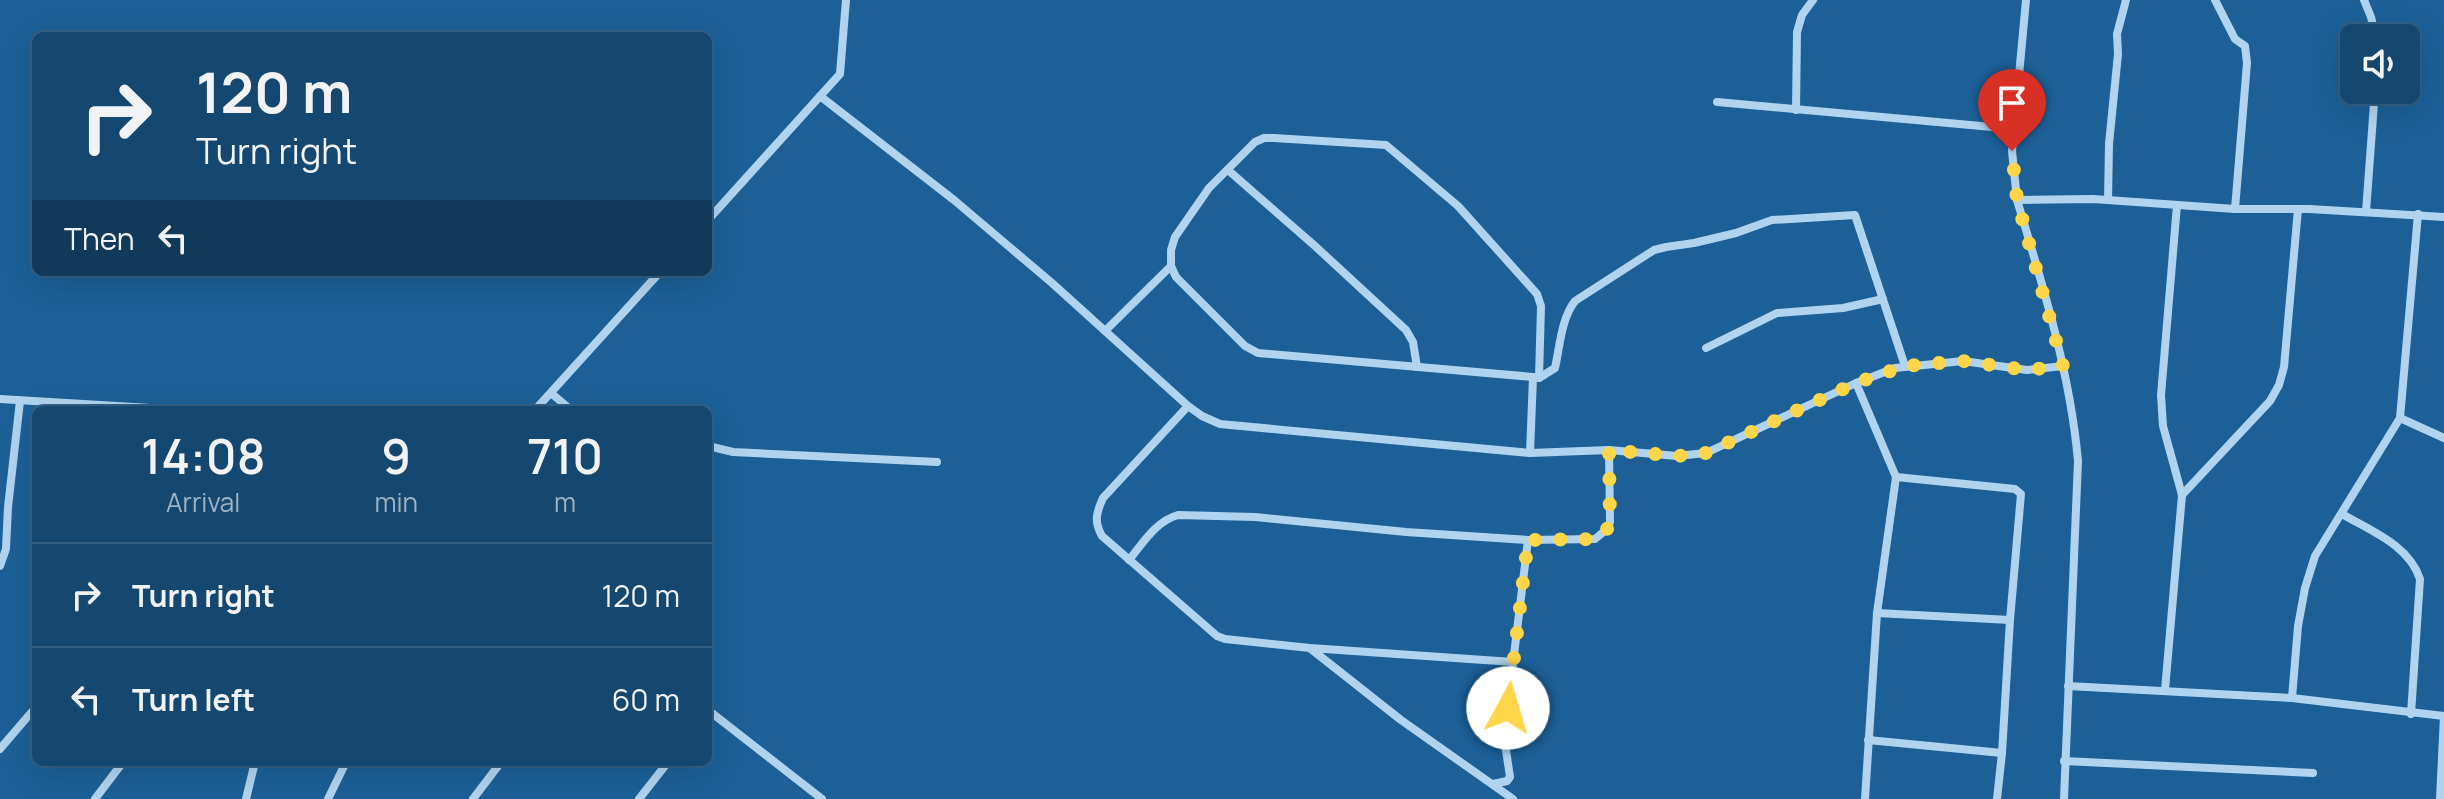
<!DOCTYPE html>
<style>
:root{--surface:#154871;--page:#225279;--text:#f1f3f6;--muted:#9db2c3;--line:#346084}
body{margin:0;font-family:Manrope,sans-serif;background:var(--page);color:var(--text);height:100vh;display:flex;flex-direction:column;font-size:30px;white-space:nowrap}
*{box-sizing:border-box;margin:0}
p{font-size:26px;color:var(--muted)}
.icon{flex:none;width:44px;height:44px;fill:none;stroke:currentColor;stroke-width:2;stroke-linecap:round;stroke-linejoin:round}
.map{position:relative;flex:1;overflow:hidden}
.drawer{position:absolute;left:32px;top:406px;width:680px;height:360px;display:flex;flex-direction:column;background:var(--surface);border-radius:12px;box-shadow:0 8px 32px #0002,0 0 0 2px var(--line)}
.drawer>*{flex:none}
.banner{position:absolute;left:32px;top:32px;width:680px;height:244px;border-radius:12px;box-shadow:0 8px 32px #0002,0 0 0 2px var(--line);background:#154871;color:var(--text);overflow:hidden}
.fabs{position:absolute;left:2340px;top:24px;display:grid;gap:16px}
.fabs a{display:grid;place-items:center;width:80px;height:80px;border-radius:12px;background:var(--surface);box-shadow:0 8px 32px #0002,0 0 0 2px var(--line);font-size:40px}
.pin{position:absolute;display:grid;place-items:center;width:68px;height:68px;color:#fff;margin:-82px -34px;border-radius:50% 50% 50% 0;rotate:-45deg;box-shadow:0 0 8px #0007}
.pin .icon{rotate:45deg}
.me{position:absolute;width:88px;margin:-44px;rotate:6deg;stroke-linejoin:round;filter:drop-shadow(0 0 6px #0008)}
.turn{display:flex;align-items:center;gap:28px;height:168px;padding:0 32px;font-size:36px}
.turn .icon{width:104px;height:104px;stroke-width:2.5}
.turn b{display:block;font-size:56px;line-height:68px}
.then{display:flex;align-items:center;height:76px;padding:0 32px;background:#0003;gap:16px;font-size:30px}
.eta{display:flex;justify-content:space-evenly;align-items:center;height:136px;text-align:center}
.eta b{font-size:48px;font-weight:600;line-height:56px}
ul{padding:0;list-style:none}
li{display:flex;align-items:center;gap:24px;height:104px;padding:0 32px;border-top:2px solid var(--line)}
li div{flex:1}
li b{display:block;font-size:30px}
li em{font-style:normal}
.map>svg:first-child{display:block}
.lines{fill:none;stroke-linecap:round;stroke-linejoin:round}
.street{stroke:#b0d4f0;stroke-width:8}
.route{stroke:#ffd54a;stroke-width:14;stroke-dasharray:0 25.2}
</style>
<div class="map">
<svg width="2444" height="799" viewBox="0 0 2444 799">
<rect width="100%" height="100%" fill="#1c6097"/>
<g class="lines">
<!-- street -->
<g class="street">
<path d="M2026 0 2012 151 2017 200C2043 286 2070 372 2078 461L2064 799"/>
<path d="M2215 0 2235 39 2245 46 2247 63 2235 209"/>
<path d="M2364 0 2371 17 2376 38"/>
<path d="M820 96 954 200 1052 283 1188 406 1202 416 1220 424 1530 453 1609 450 1677 456 1706 453 1856 383 1895 368 1963 361 2027 370 2063 366"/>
<path d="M1717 102 2014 129"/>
<path d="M1796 110 1797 32 1802 15 1813 0"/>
<path d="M1228 170 1315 246 1406 330 1413 342 1417 367"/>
<path d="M2017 200 2093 199 2235 209H2309L2444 217"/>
<path d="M2108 200 2109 144 2118 54 2117 34 2126 0"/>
<path d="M2366 212 2375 90"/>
<path d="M708 220 840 74 846 0"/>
<path d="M1105 331 1171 266"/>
<path d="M1706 348 1777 313 1843 308 1883 299"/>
<path d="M1533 377 1258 353 1245 346 1176 277 1171 266V250L1175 237 1209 188 1255 142 1264 138H1274L1386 145 1458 206 1537 294 1541 306 1539 378"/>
<path d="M1856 383 1896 477 1877 613 1865 799"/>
<path d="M551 393 571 410"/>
<path d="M0 399 184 410"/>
<path d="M1188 406 1103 498C1096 513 1094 522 1102 536L1217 636 1225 639 1310 648 1513 662"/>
<path d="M535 410 660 272"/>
<path d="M2400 418 2444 438"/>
<path d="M708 446 733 452 937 462"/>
<path d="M1530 453 1533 377 1539 378 1555 368C1560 346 1561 319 1575 301L1654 250 1666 247 1694 243 1736 233 1772 220 1855 215 1905 366"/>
<path d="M1896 477 2015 489 2021 494 2010 620 2002 753 1997 799"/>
<path d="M2182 495 2270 401 2279 385 2284 367 2298 209"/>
<path d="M2342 514C2371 531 2409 545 2420 579L2411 714"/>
<path d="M1129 560C1143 543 1156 521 1178 515L1255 517 1406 532 1528 540 1595 539 1607 529 1610 522 1609 450"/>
<path d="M0 566 6 549 8 507 20 401"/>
<path d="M1877 613 2010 620"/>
<path d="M1311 649 1401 720 1513 799"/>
<path d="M2068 686 2292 698 2444 716"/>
<path d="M2165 690 2182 495 2163 426 2161 395 2177 205"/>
<path d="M2292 698 2298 626 2305 588 2315 556 2400 418 2418 214"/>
<path d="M708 710 822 799"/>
<path d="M1868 740 2002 753"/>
<path d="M0 749 36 707"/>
<path d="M2064 761 2313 773"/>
<path d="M1493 784 1507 781 1510 777 1504 737 1528 540"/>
<path d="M95 799 123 762"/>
<path d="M246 799 255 762"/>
<path d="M328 799 346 762"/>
<path d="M473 799 501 762"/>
<path d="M639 799 668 762"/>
<path d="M2440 799 2444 716"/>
</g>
</g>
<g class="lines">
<!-- route -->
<path class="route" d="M1508 708 1528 540 1595 539 1607 529 1610 522 1609 450 1677 456 1706 453 1856 383 1905 366 1963 361 2027 370 2063 366 2017 200 2012 151"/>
</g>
</svg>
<div class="fabs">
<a><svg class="icon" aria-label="sound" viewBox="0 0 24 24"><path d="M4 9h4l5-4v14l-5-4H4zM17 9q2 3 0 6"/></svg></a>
</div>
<div class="pin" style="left:2012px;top:151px;background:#d93025"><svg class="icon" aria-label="arrive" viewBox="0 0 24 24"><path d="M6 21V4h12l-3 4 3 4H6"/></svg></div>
<svg class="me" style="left:1508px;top:708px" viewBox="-20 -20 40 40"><circle r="19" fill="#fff"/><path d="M0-13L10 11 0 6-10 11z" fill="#ffd54a"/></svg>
<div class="banner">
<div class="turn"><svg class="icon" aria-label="right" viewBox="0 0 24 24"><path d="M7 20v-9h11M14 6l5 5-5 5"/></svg><div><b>120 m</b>Turn right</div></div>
<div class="then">Then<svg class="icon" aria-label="left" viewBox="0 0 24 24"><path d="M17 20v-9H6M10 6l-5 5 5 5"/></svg></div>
</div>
<section class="drawer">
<div class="eta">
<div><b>14:08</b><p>Arrival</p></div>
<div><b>9</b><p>min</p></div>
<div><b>710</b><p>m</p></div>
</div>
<ul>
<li><svg class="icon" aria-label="right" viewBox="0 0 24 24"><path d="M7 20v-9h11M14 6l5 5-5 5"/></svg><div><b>Turn right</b></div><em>120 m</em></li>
<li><svg class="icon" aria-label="left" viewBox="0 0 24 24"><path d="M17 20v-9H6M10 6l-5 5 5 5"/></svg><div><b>Turn left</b></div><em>60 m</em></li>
</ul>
</section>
</div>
